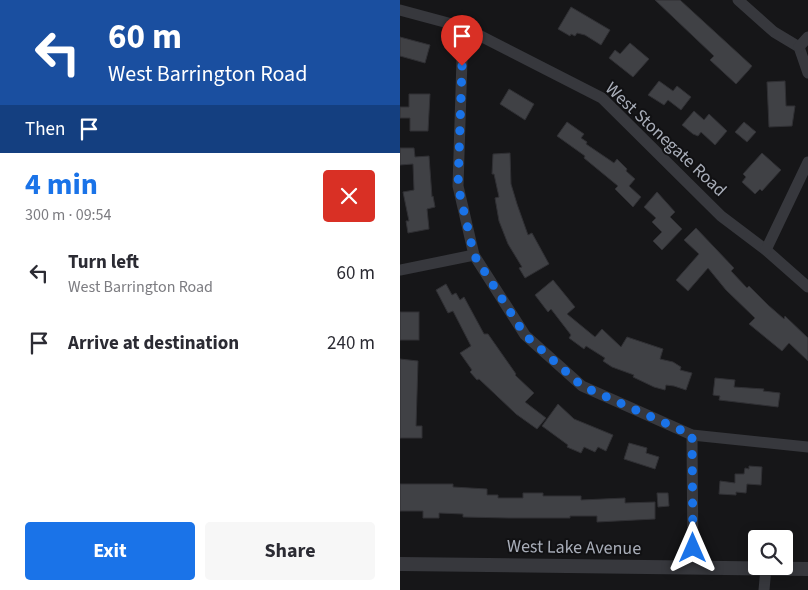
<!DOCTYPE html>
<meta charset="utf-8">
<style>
:root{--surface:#fff;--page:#f7f7f7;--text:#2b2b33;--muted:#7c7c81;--accent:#1a73e8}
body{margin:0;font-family:"Source Sans 3",sans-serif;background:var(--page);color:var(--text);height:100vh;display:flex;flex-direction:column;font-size:19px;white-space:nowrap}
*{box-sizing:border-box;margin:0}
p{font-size:16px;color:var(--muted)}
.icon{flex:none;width:28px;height:28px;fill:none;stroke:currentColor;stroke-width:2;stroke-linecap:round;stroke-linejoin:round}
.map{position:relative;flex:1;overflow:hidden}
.drawer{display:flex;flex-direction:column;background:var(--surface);width:400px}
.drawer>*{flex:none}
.hud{background:#1a4fa0;color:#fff;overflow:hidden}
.fabs{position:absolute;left:348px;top:530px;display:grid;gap:10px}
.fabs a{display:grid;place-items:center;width:45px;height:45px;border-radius:5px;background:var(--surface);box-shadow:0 2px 12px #0003;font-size:25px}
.pin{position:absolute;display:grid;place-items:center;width:42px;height:42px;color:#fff;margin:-51px -21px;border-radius:50% 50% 50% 0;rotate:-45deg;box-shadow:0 0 5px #0007}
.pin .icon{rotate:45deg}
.me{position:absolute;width:55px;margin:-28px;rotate:0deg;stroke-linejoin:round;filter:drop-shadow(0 0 4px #0008)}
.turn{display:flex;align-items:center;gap:18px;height:105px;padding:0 25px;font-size:22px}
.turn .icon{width:65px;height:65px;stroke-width:2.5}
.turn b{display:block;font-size:35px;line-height:42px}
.then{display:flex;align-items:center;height:48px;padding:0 25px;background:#0003;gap:10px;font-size:19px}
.round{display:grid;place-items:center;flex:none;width:52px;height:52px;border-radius:5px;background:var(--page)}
.summary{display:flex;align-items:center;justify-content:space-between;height:85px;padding:0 25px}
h1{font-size:30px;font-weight:700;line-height:38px;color:var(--accent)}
.cta{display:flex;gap:10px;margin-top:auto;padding:10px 25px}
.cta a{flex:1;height:58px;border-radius:5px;background:var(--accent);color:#fff;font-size:20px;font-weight:700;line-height:58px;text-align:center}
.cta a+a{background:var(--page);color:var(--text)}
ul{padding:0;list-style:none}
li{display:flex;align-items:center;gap:15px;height:70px;padding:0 25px}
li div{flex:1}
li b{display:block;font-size:19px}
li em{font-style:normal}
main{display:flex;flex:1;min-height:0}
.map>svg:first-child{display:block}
.building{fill:#404145;stroke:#303034}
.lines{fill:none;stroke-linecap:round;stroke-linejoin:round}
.minor{stroke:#37383d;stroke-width:11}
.tertiary{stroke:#37383d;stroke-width:14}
.route{stroke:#1a73e8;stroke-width:9;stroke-dasharray:0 16.2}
.labels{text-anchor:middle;stroke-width:4;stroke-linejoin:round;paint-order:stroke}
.street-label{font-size:18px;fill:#a8adb8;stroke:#111113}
</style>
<main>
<section class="drawer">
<div class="hud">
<div class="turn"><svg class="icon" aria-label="left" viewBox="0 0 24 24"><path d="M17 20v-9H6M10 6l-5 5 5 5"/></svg><div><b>60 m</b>West Barrington Road</div></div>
<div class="then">Then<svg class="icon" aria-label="arrive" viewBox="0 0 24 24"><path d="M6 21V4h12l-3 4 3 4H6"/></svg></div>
</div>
<div class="summary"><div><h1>4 min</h1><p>300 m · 09:54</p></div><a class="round" style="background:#d93025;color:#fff"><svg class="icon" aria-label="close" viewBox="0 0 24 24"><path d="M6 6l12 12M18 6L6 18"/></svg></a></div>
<ul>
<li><svg class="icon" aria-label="left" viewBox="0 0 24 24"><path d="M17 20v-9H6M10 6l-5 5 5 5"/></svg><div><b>Turn left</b><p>West Barrington Road</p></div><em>60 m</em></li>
<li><svg class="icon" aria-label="arrive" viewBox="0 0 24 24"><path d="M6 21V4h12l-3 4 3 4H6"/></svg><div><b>Arrive at destination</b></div><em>240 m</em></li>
</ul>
<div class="cta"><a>Exit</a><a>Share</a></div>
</section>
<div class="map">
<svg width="408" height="590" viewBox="0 0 408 590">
<rect width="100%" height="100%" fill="#161618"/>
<!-- building -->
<g class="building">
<path d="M255 0H280L352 66 348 71 336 84 310 60 314 56Z"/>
<path d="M171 7 210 30 201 45 185 35 177 33 175 36 171 34 170 36 158 29Z"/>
<path d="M0 37 30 45 25 63 0 56Z"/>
<path d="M230 43 249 59 233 77 209 58 215 50 220 54Z"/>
<path d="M259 81 273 91 277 86 291 97 281 110 268 100 264 105 248 95Z"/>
<path d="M385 81 386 106H395L392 126 369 127 367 82Z"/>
<path d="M109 89 134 104 125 120 100 104Z"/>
<path d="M9 94H30L28 131H10V118H0V107H9Z"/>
<path d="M294 111 304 120 309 114 327 131 315 145 301 132 298 136 293 134 282 125Z"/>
<path d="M167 122 184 134 181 138 187 142 186 144 214 163 217 159 227 169 226 171 235 179 229 186 241 197 233 207 215 189 218 186 184 158 185 156 157 136Z"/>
<path d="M344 122 356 132 347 142 335 132Z"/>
<path d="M0 148H14L15 157 29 156 32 197 33 196 35 207 27 209 29 229 8 233 6 221H9L3 192 14 190 13 164 0 165Z"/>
<path d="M110 153 111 184 117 204 128 235 132 233 149 264 125 278 119 268 122 267 108 244 99 221 95 198 99 197 94 174H92L93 154Z"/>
<path d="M362 153 381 170 362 191 360 189 355 194 342 182 346 177 343 174Z"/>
<path d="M257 192 275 212 270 217 282 229 262 250 253 241 262 232 252 222 256 218 244 207Z"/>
<path d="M296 228 334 268 331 271 347 288 349 286 368 305 384 319 385 316 408 338V361L389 343 382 351 349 324 355 318 326 290 308 268 288 291 276 280 299 254 284 240Z"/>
<path d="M153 280 175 307 167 314 195 337 202 329 221 347 227 337 263 349 260 359 273 362 281 367 280 370 292 373 286 390 274 386 266 385 265 390 254 387 233 377 234 375 212 367 203 361 205 358 186 346 184 349 169 338 171 335 151 309 148 312 135 295Z"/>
<path d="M46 284 52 295 56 293 60 300 64 297 84 334H88L116 374 115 375 134 393 125 402 146 418 137 429 116 414 79 379 77 380 70 372 72 370 60 353 71 346 53 311 48 313 36 290Z"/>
<rect x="0" y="312" width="19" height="28"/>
<path d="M0 359 18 361 16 426H22V438H0Z"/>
<path d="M315 378 335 380 334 387 364 389 363 391 380 393 378 407 319 400 320 396 313 395Z"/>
<path d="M158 404 174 419 213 435 206 451 198 447 195 452 184 447 181 453 167 447 168 445 142 426Z"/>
<path d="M229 443 247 448 246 453 259 457 255 469 224 459Z"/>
<path d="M349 466 362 467 361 485 347 484 346 493 336 492V495L319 494 320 481 335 483V474H344L345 468 349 469Z"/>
<path d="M0 484H53V487L87 489V495H98V498H123V493H143V496H181V500L225 498V503L255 502V519L197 522V516H170V518H108L63 517V514L39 513V518H23V511H0Z"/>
<path d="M257 493H268L269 506 258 507Z"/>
</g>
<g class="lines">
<!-- minor -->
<g class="minor">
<path d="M338 0 374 32 399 47 408 73"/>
<path d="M0 10 63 27 202 98 321 216 366 250 408 287"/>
<path d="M63 27 58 186 74 255 125 335 182 386 292 435 408 447"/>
<path d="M399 47 408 37"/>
<path d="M366 250 408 162"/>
<path d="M0 270 74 255"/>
<path d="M292 435 293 566"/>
<path d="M364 590 366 568"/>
</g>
<!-- tertiary -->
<path class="tertiary" d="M0 564 408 569"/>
</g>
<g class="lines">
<!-- route -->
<path class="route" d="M62 66 58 186 74 255 125 335 182 386 292 435 293 548"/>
</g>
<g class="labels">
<!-- street labels -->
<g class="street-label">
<text transform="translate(266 139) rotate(43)" y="6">West Stonegate Road</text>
<text transform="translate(174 547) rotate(1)" y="6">West Lake Avenue</text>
</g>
</g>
</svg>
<div class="fabs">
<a><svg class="icon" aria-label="search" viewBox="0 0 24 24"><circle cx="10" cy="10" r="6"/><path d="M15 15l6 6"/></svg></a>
</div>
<div class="pin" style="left:62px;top:66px;background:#d93025"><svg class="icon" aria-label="arrive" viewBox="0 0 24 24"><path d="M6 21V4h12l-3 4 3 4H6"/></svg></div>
<svg class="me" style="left:293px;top:548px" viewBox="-20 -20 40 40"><path d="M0-17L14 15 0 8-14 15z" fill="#1a73e8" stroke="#fff" stroke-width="4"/></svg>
</div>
</main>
